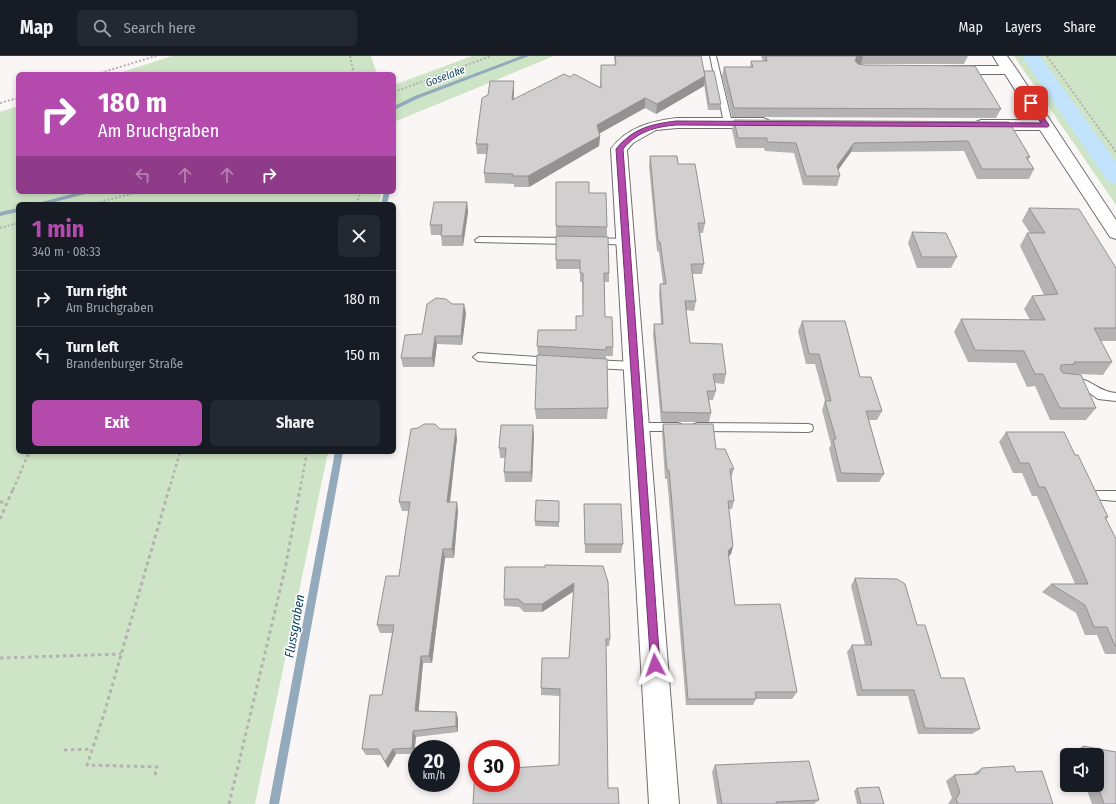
<!DOCTYPE html>
<meta charset="utf-8">
<style>
:root{--surface:#171b24;--page:#242831;--text:#f1f3f6;--muted:#9ea1a6;--line:#363941;--accent:#b34aac}
body{margin:0;font-family:"Fira Sans Condensed",sans-serif;background:var(--page);color:var(--text);height:100vh;display:flex;flex-direction:column;font-size:15px;white-space:nowrap}
*{box-sizing:border-box;margin:0}
p{font-size:13px;color:var(--muted)}
.icon{flex:none;width:22px;height:22px;fill:none;stroke:currentColor;stroke-width:2;stroke-linecap:round;stroke-linejoin:round}
.map{position:relative;flex:1;overflow:hidden}
.drawer{position:absolute;left:16px;top:146px;width:380px;height:252px;display:flex;flex-direction:column;background:var(--surface);border-radius:6px;box-shadow:0 2px 6px #0003}
.drawer>*{flex:none}
.top-card{position:absolute;left:16px;top:16px;width:380px;height:122px;border-radius:6px;box-shadow:0 2px 6px #0003;background:#b34aac;color:#fff;overflow:hidden}
.fabs{position:absolute;left:1060px;top:692px;display:grid;gap:8px}
.fabs a{display:grid;place-items:center;width:44px;height:44px;border-radius:6px;background:var(--surface);box-shadow:0 2px 6px #0003;font-size:20px}
.speed{position:absolute;left:408px;top:684px;display:flex;gap:8px;font-size:20px;font-weight:700;text-align:center}
.speed>*{display:grid;place-content:center;width:52px;height:52px;border-radius:50%;background:var(--surface);box-shadow:0 2px 6px #0003;line-height:1}
.speed small{font-size:10px;font-weight:400}
.speed .limit{border:6px solid #d22;background:#fff;color:#111}
.pin{position:absolute;display:grid;place-items:center;width:34px;height:34px;color:#fff;margin:-17px;border-radius:8px;box-shadow:0 2px 6px #0006}
.me{position:absolute;width:44px;margin:-22px;rotate:356deg;stroke-linejoin:round;filter:drop-shadow(0 0 3px #0008)}
.turn{display:flex;align-items:center;gap:14px;height:84px;padding:0 16px;font-size:18px}
.turn .icon{width:52px;height:52px;stroke-width:2.5}
.turn b{display:block;font-size:28px;line-height:34px}
.lanes{display:flex;align-items:center;height:38px;padding:0 16px;background:#0003;justify-content:center;gap:20px;direction:ltr}
.lanes .off{opacity:.35}
.round{display:grid;place-items:center;flex:none;width:42px;height:42px;border-radius:6px;background:var(--page)}
.overview{display:flex;align-items:center;justify-content:space-between;height:68px;padding:0 16px}
h1{font-size:24px;font-weight:700;line-height:30px;color:var(--accent)}
.cta{display:flex;gap:8px;margin-top:auto;padding:8px 16px}
.cta a{flex:1;height:46px;border-radius:6px;background:var(--accent);color:#fff;font-size:16px;font-weight:700;line-height:46px;text-align:center}
.cta a+a{background:var(--page);color:var(--text)}
ul{padding:0;list-style:none}
li{display:flex;align-items:center;gap:12px;height:56px;padding:0 16px;border-top:1px solid var(--line)}
li div{flex:1}
li b{display:block;font-size:15px}
li em{font-style:normal}
header{display:flex;align-items:center;gap:24px;box-sizing:border-box;height:56px;padding:0 20px;background:var(--surface);border-bottom:1px solid var(--line)}
header strong{font-size:19px}
nav{display:flex;gap:22px;margin-inline-start:auto;font-size:14px}
.search{width:280px;height:36px;background:var(--page);display:flex;align-items:center;gap:10px;box-sizing:border-box;padding:0 14px;border-radius:6px;color:var(--muted);font-size:15px}
.map>svg:first-child{display:block}
.green{fill:#cee4c6}
.lines{fill:none;stroke-linecap:round;stroke-linejoin:round}
.stream{fill:#93aabc;fill-rule:evenodd}
.canal{fill:#c1e3fd;fill-rule:evenodd}
.service-casing{stroke:#716e6d;stroke-width:2}
.minor-casing{stroke:#716e6d;stroke-width:2}
.path-far2{stroke:#b4b1b0;stroke-width:2;stroke-dasharray:2 2;stroke-linecap:butt}
.path-far1{stroke:#b4b1b0;stroke-width:2.5;stroke-dasharray:3 3;stroke-linecap:butt}
.path{stroke:#b4b1b0;stroke-width:3;stroke-dasharray:3.5 3.5;stroke-linecap:butt}
.service{fill:#fff;fill-rule:evenodd}
.minor{fill:#fff;fill-rule:evenodd}
.wall{fill:#b5b2b4}
.shaded-wall{fill:#939192}
.building{fill:#d2cfd1;stroke:#939192}
.route{fill:#b34aac;stroke:#743070}
.labels{text-anchor:middle;stroke-width:3;stroke-linejoin:round;paint-order:stroke}
.far-water-label{font-size:11px;font-style:italic;fill:#093f5d;stroke:#fff}
.water-label{font-size:13px;font-style:italic;fill:#093f5d;stroke:#fff}
</style>
<header>
<strong>Map</strong>
<div class="search"><svg class="icon" aria-label="search" viewBox="0 0 24 24"><circle cx="10" cy="10" r="6"/><path d="M15 15l6 6"/></svg>Search here</div>
<nav><a>Map</a><a>Layers</a><a>Share</a></nav>
</header>
<div class="map">
<svg width="1116" height="748" viewBox="0 0 1116 748">
<rect width="100%" height="100%" fill="#faf6f5"/>
<!-- green -->
<g class="green">
<path d="M172 0H371L377 18H116Z"/>
<path d="M472 0H554L394 66V29Z"/>
<path d="M1014 0H1116V149Z"/>
<path d="M18 50V136H381L380 148H18V396H328L255 748H0V56Z"/>
</g>
<g class="lines">
<!-- stream -->
<g class="stream">
<path d="M521 0H529L419 42 394 54V50L415 40Z"/>
<path d="M80 136H90L89 137 47 148H37L38 147Z"/>
<path d="M384 136H390L387 148H381Z"/>
<path d="M18 152V156L0 160V156Z"/>
<path d="M335 396H343L279 748H269Z"/>
</g>
<!-- canal -->
<path class="canal" d="M1022 0H1040L1116 106V128L1108 126Z"/>
<defs>
<g id="service">
<path d="M710 0H716L732 67 731 69 724 67Z"/>
<path d="M479 181 571 182 575 185 571 188 476 186 475 184Z"/>
<path d="M594 182 626 183 630 186 626 189 591 187 590 185Z"/>
<path d="M478 297 552 302 557 306 552 310 478 305 473 301Z"/>
<path d="M593 304 634 306 639 310 634 314 593 312 588 308Z"/>
<path d="M1071 322C1093 322 1095 335 1116 337V345L1098 343 1080 330 1067 329 1066 326 1067 323Z"/>
<path d="M638 367H677L681 368 682 371 681 374 677 375H638L634 374 633 371 634 368Z"/>
<path d="M698 367 808 368 812 369 813 372 812 375 808 376 698 375 694 374 693 371 694 368Z"/>
<path d="M1097 435H1116V445L1093 443 1091 440 1093 437Z"/>
</g>
<g id="minor">
<path d="M993 0H1007L1017 14 1116 164V183L1110 181 1040 74H981L976 72 973 69 976 66 981 64H1034L1005 18H947L942 17 940 14 942 11 947 10H999Z"/>
<path d="M677 62H763L768 64 771 67 768 70 763 72H677L656 74 633 87 627 94 679 748H649L611 93C627 71 652 65 677 62Z"/>
</g>
</defs>
<!-- service casing -->
<use href="#service" class="service-casing"/>
<!-- minor casing -->
<use href="#minor" class="minor-casing"/>
<!-- path-far2 -->
<g class="path-far2">
<path d="M350 0 354 18"/>
<path d="M1047 0 1116 96"/>
<path d="M97 18 156 0"/>
<path d="M394 36 491 0"/>
<path d="M0 47 18 42"/>
<path d="M92 148 138 136"/>
<path d="M356 148 361 136"/>
<path d="M0 172 18 167"/>
</g>
<!-- path-far1 -->
<g class="path-far1">
<path d="M13 434 29 396"/>
<path d="M169 434 180 396"/>
<path d="M300 434 307 396"/>
</g>
<!-- path -->
<g class="path">
<path d="M0 446H7"/>
<path d="M0 463 13 433"/>
<path d="M0 602 121 598"/>
<path d="M64 694 92 693"/>
<path d="M155 719 157 711 87 709 104 658 169 433"/>
<path d="M229 748 285 513 300 433"/>
</g>
<!-- service -->
<use href="#service" class="service"/>
<!-- minor -->
<use href="#minor" class="minor"/>
</g>
<!-- wall -->
<g class="wall">
<path d="M614 0H701L704 15 721 48 720 54H708L704 28V30L656 58 645 52 599 77 600 80 599 90 529 131H514V128L485 127 484 117 487 98H477L476 88 514 25V43L570 21 600 31 601 9H615Z"/>
<path d="M761 0H968L964 8H858L1001 53 996 62 732 61 722 20 724 11H750L751 5H763Z"/>
<path d="M734 64 1009 66 1030 101 1028 104 1034 113 1029 123H977L964 95 851 96 838 114 840 120 837 130 803 129 794 97 765 95 764 92H736L732 74Z"/>
<path d="M650 100 678 108 705 167 703 177H700L704 208 702 218H692L696 245 694 255 686 254 690 287 726 318 724 328 714 327 716 335 713 344H709L711 357 709 366H661L653 278 654 268H661L659 238 660 228H663L659 196 657 195 649 110Z"/>
<path d="M556 126 589 137 607 171V181L609 217V226H604L605 261 613 291V300H606V303L538 299 537 290 576 274V260H583L582 226H580V213H556Z"/>
<path d="M467 146 468 156 463 190H442L441 179H431L430 169Z"/>
<path d="M1029 152 1116 212V285H1101L1112 306 1103 319 1077 318 1096 352 1086 364H1050L1035 330 1027 331 1016 307 968 306 954 276 961 263 1030 264 1024 253 1032 240 1044 239 1020 190 1027 177H1030L1022 165Z"/>
<path d="M912 176 957 201 951 212H917L908 187Z"/>
<path d="M452 248 466 257 462 289 437 288 434 311H403L401 302Z"/>
<path d="M802 265 860 321 882 355 877 364H869L884 418 879 426H837L829 392 831 389 822 354 825 345 815 308H806L798 275Z"/>
<path d="M608 352 607 363H536L535 353Z"/>
<path d="M663 368 716 393 734 413 731 422 734 445 732 453H729L733 490 731 498 728 500 735 549 797 636 792 643H756L753 649H686L669 444 667 423H665L662 377Z"/>
<path d="M440 373 457 382 450 446 458 455 454 502H445L432 607H423L418 655 456 656 458 663V676L416 681 414 698H396L388 712 381 699H366L362 693 382 639 392 577H380L377 569 399 520 409 455H402L399 446Z"/>
<path d="M1006 376 1075 399 1108 461 1106 463 1116 483V598H1105L1097 579H1085L1076 557 1042 536 1051 528H1075L1037 440H1032L1022 417H1013L999 386Z"/>
<path d="M534 379 532 426H505L504 416 505 402H500L499 392Z"/>
<path d="M559 445V471L535 470V465Z"/>
<path d="M584 448 623 488 621 497H585L584 457Z"/>
<path d="M603 510 610 583 609 590H606L608 732 619 748 559 709 560 640 541 639V632L569 602 574 535 542 556H524L519 551 504 550V543L545 511Z"/>
<path d="M855 522 917 569 941 622 980 673 972 678H918L908 640H857L847 596 852 589H865L851 530Z"/>
<path d="M1083 690 1116 696V748H1092L1085 729H1097V699H1074L1073 696Z"/>
<path d="M715 709 819 744 814 748H717L712 716Z"/>
<path d="M982 712 1016 716 1053 748H948L952 742 946 725 954 719 973 718Z"/>
<path d="M857 732 884 748H857L854 735Z"/>
</g>
<!-- shaded-wall -->
<g class="shaded-wall">
<path d="M857 0H863L861 8 855 9V5Z"/>
<path d="M705 20 704 30 656 58 657 48Z"/>
<path d="M514 25V35L513 54 512 44Z"/>
<path d="M645 42V52L597 79V69Z"/>
<path d="M600 80 599 90 529 131 528 120Z"/>
<path d="M854 87 851 96 834 120 837 110Z"/>
<path d="M467 146 468 156 463 190 462 180Z"/>
<path d="M464 248 466 257 462 289 461 280Z"/>
<path d="M435 280 437 288 434 311 432 302Z"/>
<path d="M533 369 534 379 532 426 531 416Z"/>
<path d="M456 373 457 382 449 454 447 446Z"/>
<path d="M457 446 458 455 454 502 452 493Z"/>
<path d="M733 490 731 498 725 504 728 495Z"/>
<path d="M443 493 445 502 432 607 429 600Z"/>
<path d="M574 527V535L542 556V548Z"/>
<path d="M421 600 423 607 418 662 415 655Z"/>
<path d="M456 656 458 663V676L456 670Z"/>
<path d="M413 675 416 681 414 698 412 692Z"/>
<path d="M393 693 396 698 388 712 385 706Z"/>
</g>
<!-- building -->
<g class="building">
<path d="M615 0H701L705 20 657 48 645 42 597 69 600 80 528 120H513V118L484 117 488 88H476L482 42 488 39 490 25H514L512 44 564 18 570 21 574 18 601 32V9H616Z"/>
<path d="M766 0H858H857L855 5 858 8 864 9 975 10 1001 53 734 52 724 11H753L751 5H767Z"/>
<path d="M704 15H714L721 48H709L705 23V20Z"/>
<path d="M734 64 1009 66 1030 101H1026L1034 113H982L968 85 854 87 837 110 840 120H806L796 87 767 86V82H738Z"/>
<path d="M650 100H677L678 108H695L705 167H698L704 208H691L696 245H685L690 287 722 288 726 318H713L716 335H707L711 357 662 356 654 268H663L660 228H666L660 186 658 185Z"/>
<path d="M556 126H589V137H606L607 171 556 170Z"/>
<path d="M434 146H467L462 180H441L442 169H430Z"/>
<path d="M1029 152 1079 153 1116 212V272H1094L1112 306H1074L1075 308 1061 309 1060 313 1063 317 1081 319 1096 352H1060L1043 318H1035L1024 295 975 294 961 263 1045 264 1032 240 1058 238 1027 177H1045Z"/>
<path d="M912 176 946 177 957 201H922Z"/>
<path d="M556 180 608 181 609 217H604L605 261H612L613 291H606V294L537 290 538 274H576V260H583V217H580V204H556Z"/>
<path d="M436 242 446 243 452 248H464L461 280H435L432 302H401L405 279 422 278 427 248Z"/>
<path d="M802 265H845L860 321H871L882 355H866L884 418 841 417 833 383H836L825 345H831L819 298H809Z"/>
<path d="M537 299 607 303 608 352 535 353Z"/>
<path d="M424 368H435L440 373H456L447 446H457L452 493H443L429 600H421L415 655 456 656V670L413 675 412 692 393 693 385 706 378 693H362L370 639H382L394 569H377L386 520H399L410 446H399L411 373 418 372Z"/>
<path d="M663 368H713L716 393H725L734 413H730L734 445H728L733 490 728 495 735 549 780 548 797 636H755L756 643H688L671 436 669 414H667Z"/>
<path d="M501 369H533L531 416H504L506 392H499Z"/>
<path d="M1006 376H1064L1075 399H1078L1108 461H1105L1116 483V590H1115L1107 571H1094L1085 549 1051 528H1088L1045 431H1039L1029 407H1020Z"/>
<path d="M536 444 559 445V466L535 465Z"/>
<path d="M584 448H621L623 488H585Z"/>
<path d="M545 509 603 510 608 526 610 583H606L608 732H618L619 748H473L475 713H477V727H511V712L559 709 560 633 541 632 542 602H569L574 527 542 548H524L518 543H504L505 511H545Z"/>
<path d="M855 522 897 523 905 528 917 569H925L941 622H964L980 673 925 672 914 634H862L852 589H872Z"/>
<path d="M1083 690 1116 696V748H1104L1097 728V699H1086Z"/>
<path d="M809 705 819 744 776 746 777 748H722L715 709Z"/>
<path d="M1014 710 1016 716 1042 715 1053 748H958L956 743 960 736 954 719 978 718 982 712Z"/>
<path d="M879 731 884 748H861L857 732Z"/>
</g>
<!-- route -->
<path class="route" d="M1031 45 1034 47 1049 69 1048 71 676 69C655 71 638 75 623 93L660 609 659 613 655 614 651 613 616 93C633 72 652 68 676 65L1041 67 1028 47Z"/>
<g class="labels">
<!-- far-water labels -->
<g class="far-water-label">
<text transform="translate(445 20) rotate(-21)" y="4">Goselake</text>
</g>
<!-- water labels -->
<g class="water-label">
<text transform="translate(294 570) rotate(-80)" y="5">Flussgraben</text>
</g>
</g>
</svg>
<div class="fabs">
<a><svg class="icon" aria-label="sound" viewBox="0 0 24 24"><path d="M4 9h4l5-4v14l-5-4H4zM17 9q2 3 0 6"/></svg></a>
</div>
<div class="speed"><div>20<small>km/h</small></div><div class="limit">30</div></div>
<div class="pin" style="left:1031px;top:47px;background:#d93025"><svg class="icon" aria-label="arrive" viewBox="0 0 24 24"><path d="M6 21V4h12l-3 4 3 4H6"/></svg></div>
<svg class="me" style="left:655px;top:609px" viewBox="-20 -20 40 40"><path d="M0-17L14 15 0 8-14 15z" fill="#b34aac" stroke="#fff" stroke-width="4"/></svg>
<div class="top-card">
<div class="turn"><svg class="icon" aria-label="right" viewBox="0 0 24 24"><path d="M7 20v-9h11M14 6l5 5-5 5"/></svg><div><b>180 m</b>Am Bruchgraben</div></div>
<div class="lanes"><svg class="icon off" aria-label="left" viewBox="0 0 24 24"><path d="M17 20v-9H6M10 6l-5 5 5 5"/></svg><svg class="icon off" aria-label="ahead" viewBox="0 0 24 24"><path d="M12 20V5M6 11l6-6 6 6"/></svg><svg class="icon off" aria-label="ahead" viewBox="0 0 24 24"><path d="M12 20V5M6 11l6-6 6 6"/></svg><svg class="icon" aria-label="right" viewBox="0 0 24 24"><path d="M7 20v-9h11M14 6l5 5-5 5"/></svg></div>
</div>
<section class="drawer">
<div class="overview"><div><h1>1 min</h1><p>340 m · 08:33</p></div><a class="round"><svg class="icon" aria-label="close" viewBox="0 0 24 24"><path d="M6 6l12 12M18 6L6 18"/></svg></a></div>
<ul>
<li><svg class="icon" aria-label="right" viewBox="0 0 24 24"><path d="M7 20v-9h11M14 6l5 5-5 5"/></svg><div><b>Turn right</b><p>Am Bruchgraben</p></div><em>180 m</em></li>
<li><svg class="icon" aria-label="left" viewBox="0 0 24 24"><path d="M17 20v-9H6M10 6l-5 5 5 5"/></svg><div><b>Turn left</b><p>Brandenburger Straße</p></div><em>150 m</em></li>
</ul>
<div class="cta"><a>Exit</a><a>Share</a></div>
</section>
</div>
